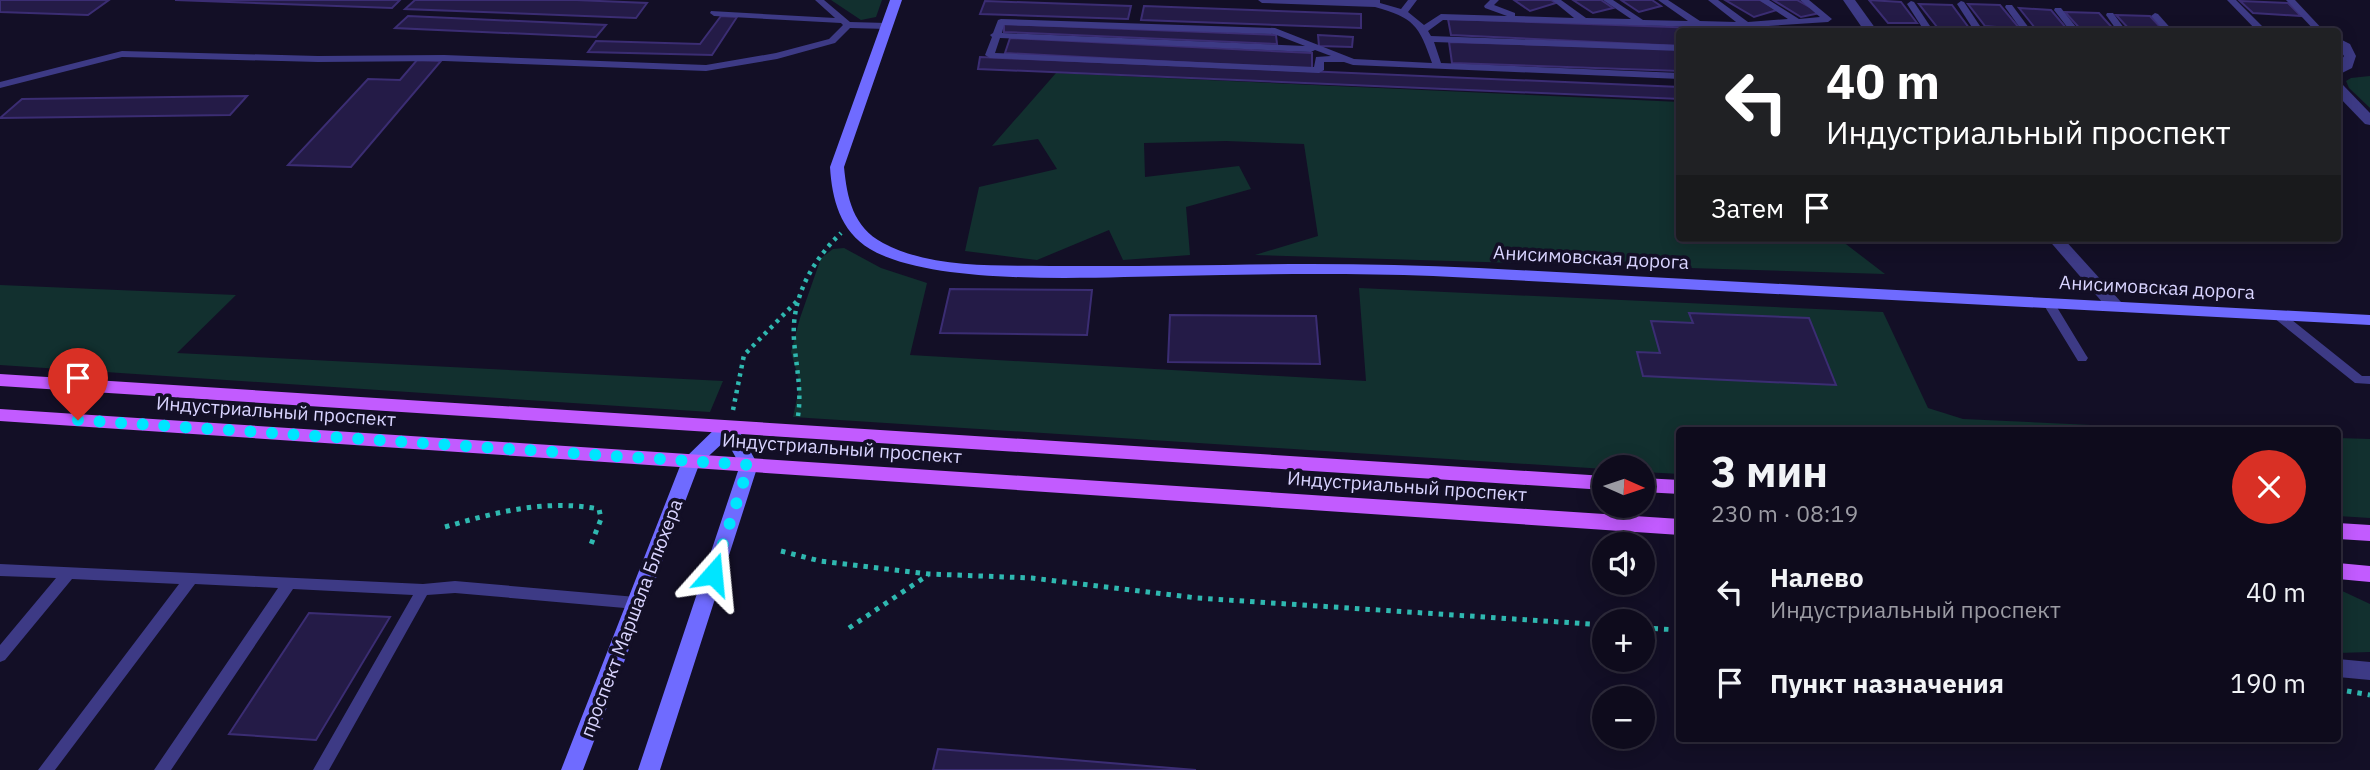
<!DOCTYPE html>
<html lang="ru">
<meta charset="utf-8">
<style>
:root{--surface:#0e0b1c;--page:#171425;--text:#f1f3f6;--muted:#9b9ba3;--line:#2e2b3b}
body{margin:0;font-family:"IBM Plex Sans",sans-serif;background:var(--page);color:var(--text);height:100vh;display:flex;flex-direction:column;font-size:26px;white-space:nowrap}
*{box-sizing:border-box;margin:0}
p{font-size:23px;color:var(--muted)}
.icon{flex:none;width:38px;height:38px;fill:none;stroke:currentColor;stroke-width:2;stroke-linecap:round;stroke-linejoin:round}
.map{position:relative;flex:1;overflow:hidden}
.side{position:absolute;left:1676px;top:427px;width:665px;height:315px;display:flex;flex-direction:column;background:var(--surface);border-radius:7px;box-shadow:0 4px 18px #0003,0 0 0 2px var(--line)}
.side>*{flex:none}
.hud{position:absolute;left:1676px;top:28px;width:665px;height:214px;border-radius:7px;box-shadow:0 4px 18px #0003,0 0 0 2px var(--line);background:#202124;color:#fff;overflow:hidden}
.needle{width:46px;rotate:93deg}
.tools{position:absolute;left:1592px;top:455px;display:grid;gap:14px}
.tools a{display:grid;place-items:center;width:63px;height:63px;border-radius:50%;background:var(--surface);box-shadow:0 4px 18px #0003,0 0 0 2px var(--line);font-size:35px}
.pin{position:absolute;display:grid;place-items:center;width:60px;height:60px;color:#fff;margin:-72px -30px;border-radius:50% 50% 50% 0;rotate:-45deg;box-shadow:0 0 7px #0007}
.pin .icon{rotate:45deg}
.me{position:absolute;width:77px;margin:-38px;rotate:18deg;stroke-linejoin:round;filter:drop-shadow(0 0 5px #0008)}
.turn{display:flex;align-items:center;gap:24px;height:147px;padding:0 35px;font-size:32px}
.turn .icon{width:91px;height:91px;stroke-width:2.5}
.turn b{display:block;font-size:49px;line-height:60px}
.then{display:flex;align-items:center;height:66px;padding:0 35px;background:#0003;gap:14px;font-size:26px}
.round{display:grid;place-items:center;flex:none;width:74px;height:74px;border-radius:37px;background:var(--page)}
.overview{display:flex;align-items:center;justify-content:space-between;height:119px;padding:0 35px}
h1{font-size:42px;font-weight:700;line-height:52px}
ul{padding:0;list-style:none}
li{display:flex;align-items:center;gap:21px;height:91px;padding:0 35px}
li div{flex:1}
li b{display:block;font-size:26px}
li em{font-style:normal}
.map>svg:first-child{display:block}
.green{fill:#12302f}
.building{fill:#241b47;stroke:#3b2d73;stroke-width:2}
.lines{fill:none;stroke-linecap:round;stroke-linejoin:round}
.path-far1{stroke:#2fb8b0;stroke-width:4.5;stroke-dasharray:3.5 5;stroke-linecap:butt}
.path{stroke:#2fb8b0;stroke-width:5;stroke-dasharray:4.5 6;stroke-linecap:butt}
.lane{fill:#3d3a85;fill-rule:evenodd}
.street{fill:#3d3a85;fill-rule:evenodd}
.secondary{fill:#6f6bff;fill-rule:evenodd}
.primary{fill:#c25bff;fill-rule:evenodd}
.route{stroke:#00e5ff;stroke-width:12;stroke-dasharray:0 21.6}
.labels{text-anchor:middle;stroke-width:7;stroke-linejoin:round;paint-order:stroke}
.street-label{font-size:19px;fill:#d9d4ff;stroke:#130f26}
</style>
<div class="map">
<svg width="2370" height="770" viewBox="0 0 2370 770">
<rect width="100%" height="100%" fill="#130f26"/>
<!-- green -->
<g class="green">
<path d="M831 0H882L876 17 861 20Z"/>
<path d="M1056 73 1680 102V238H1838L1885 274 1255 255 1318 236 1304 144 1226 141 1144 143 1145 177 1239 166 1251 189 1186 207 1190 255 1123 260 1109 230 1037 260 965 251 979 187 1057 169 1038 139 992 146Z"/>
<path d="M2370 76V108L2349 88 2346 81 2351 78Z"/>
<path d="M844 248 881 268 927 283 910 355 1366 381 1359 288 1883 312 1928 408 1963 419 2199 430H1680V474L1643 472V467L1605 469 793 417 800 384 791 352 800 318 821 258 833 249Z"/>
<path d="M0 285 236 295 177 353 723 381 710 412 0 365Z"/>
<path d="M2338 438 2370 439V518L2338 516Z"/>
<path d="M2338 589 2370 604V652L2338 653Z"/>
</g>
<!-- building -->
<g class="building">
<path d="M0 0H109L88 15 0 12Z"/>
<path d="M175 0H400L392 8Z"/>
<path d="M415 0H576L647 3 636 18 405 9Z"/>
<path d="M1514 0H1551L1556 3 1530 11Z"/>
<path d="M1573 0H1601L1613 8 1593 13Z"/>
<path d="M1621 0H1652L1661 6 1639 12Z"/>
<path d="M1725 0H1760L1777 10 1754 17Z"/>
<path d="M1773 0H1797L1820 13 1801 17Z"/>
<path d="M1869 0 1901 2 1917 23H1888Z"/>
<path d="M985 1 1131 6 1128 19 980 14Z"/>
<path d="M2240 1 2288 3 2301 16 2253 13Z"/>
<path d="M1919 4 1952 5 1972 32H1941Z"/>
<path d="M1968 4 2000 5 2020 29 1985 26Z"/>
<path d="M1144 6 1361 14V28L1141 20Z"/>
<path d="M2019 8 2051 10 2067 29 2035 28Z"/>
<path d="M2065 12 2099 13 2116 32 2082 31Z"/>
<path d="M2116 15 2150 16 2164 31 2130 30Z"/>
<path d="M408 16 606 25 596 37 395 28Z"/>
<path d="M721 16 737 17 712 55 588 52 596 41 700 44Z"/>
<path d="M1448 19 1728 29 1729 32H1680V46L1451 35Z"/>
<path d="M1004 24 1276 35 1277 44 1004 32Z"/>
<path d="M1318 35 1353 37 1352 47 1319 46Z"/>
<path d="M1010 38 1312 53V69L1005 53Z"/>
<path d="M1449 42 1680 49V71L1452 63Z"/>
<path d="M980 57 1680 87V99L978 69Z"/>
<path d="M417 60 441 61 351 167 288 165 368 79 400 80Z"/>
<path d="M247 96 230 115 0 118 22 99Z"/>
<path d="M950 289 1092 290 1087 335 940 333Z"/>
<path d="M1689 313 1809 318 1836 385 1643 376 1637 352 1660 353 1651 321 1693 323Z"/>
<path d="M1170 315 1316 316 1320 364 1168 362Z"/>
<path d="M309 613 390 617 316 740 229 734Z"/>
<path d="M938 749 1196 770H933Z"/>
</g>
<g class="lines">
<!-- path-far1 -->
<g class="path-far1">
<path d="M733 410 744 355 799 299"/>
<path d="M798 416C802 390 796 366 794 340 791 298 812 261 841 233"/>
</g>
<!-- path -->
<g class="path">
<path d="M445 527C496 512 546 499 599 509L601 519 590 547"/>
<path d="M781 551 820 561 929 574 1032 578 1197 598 1605 625"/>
<path d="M849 628 928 575"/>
<path d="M1643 628 1680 630"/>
<path d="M2347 691 2370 695"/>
</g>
<!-- lane -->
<g class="lane">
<path d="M815 0H824L850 22 887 23 891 26 887 29 850 28 835 43 777 59 706 71 444 61 318 62 122 57 0 88V82L122 51 318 56 444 55 706 65 776 53 829 39 843 25 841 23 714 16 710 13 711 11 835 18Z"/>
<path d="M1258 0H1380V3L1401 9 1408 0H1417L1408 12 1424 25 1441 14 1507 16 1485 8 1484 6 1490 0H1499L1494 5 1515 13V16L1574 18 1552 0H1561L1586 18 1631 19 1603 0H1613L1643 20 1688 21 1658 0H1668L1700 21 1736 22 1708 0H1718L1748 22 1788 19 1759 0H1769L1799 19 1820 17 1800 0H1809L1832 19 1828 22 1753 27 1757 32H1748L1744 28 1443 20 1428 31 1431 36 1680 45V51L1434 42 1441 63 1680 73V79L1353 65 1344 62H1324V70L1319 73 990 58 985 55 992 37 990 35 993 33 998 20 1001 19 1275 28 1354 59 1432 63C1419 25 1414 18 1375 7L1262 3ZM1004 25 1274 34 1305 46 1002 33ZM1000 38 1311 52 1315 50 1331 56 1316 57 1314 67 995 53Z"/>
<path d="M2227 0H2236L2264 28V32H2258Z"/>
<path d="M2286 0H2295L2325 32H2316Z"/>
<path d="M1911 1 1914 2 1934 32H1925L1907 4Z"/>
<path d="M1961 1 1964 2 1984 32H1975L1957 4Z"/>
<path d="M2006 5H2012L2032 32H2023L2005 7Z"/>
<path d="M2055 8H2061L2080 32H2071L2054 10Z"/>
<path d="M2107 13H2113L2127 32H2118L2106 15Z"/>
<path d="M2155 13 2158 14 2174 32H2165L2151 16Z"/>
<path d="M2048 298 2052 299 2086 355 2088 358 2086 361H2078L2042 302Z"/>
<path d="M2278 311 2282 312 2362 376H2370V384L2355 383 2274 318 2272 315 2274 312Z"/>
<path d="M0 564 423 584 455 581 636 597 641 599 643 603 641 607 636 609 455 593 427 595 329 770H313L413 595 293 589 171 770H154L278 588 195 584 55 770H38L179 584 72 579 5 660 0 662V645L56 578 0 576Z"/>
</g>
<!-- street -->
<g class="street">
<path d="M1843 0H1855L1878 32H1865Z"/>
<path d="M2258 28H2310L2316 32H2252Z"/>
<path d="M2338 38 2350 44 2356 56 2352 68 2338 75V65L2344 56 2338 48Z"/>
<path d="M2338 84 2343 85 2370 113V125L2365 124 2338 96Z"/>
<path d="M2047 238H2063L2121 302 2123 306 2121 310H2109Z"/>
<path d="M2338 659 2370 662V680L2338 677Z"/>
</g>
<!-- secondary -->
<g class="secondary">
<path d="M890 0H902L844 167C847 198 853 227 883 243 932 269 996 265 1050 266 1108 266 1166 266 1225 265 1310 263 1394 264 1479 268L2370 315V325L1433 276C1347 273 1260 274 1173 276 1097 277 934 287 870 249 840 231 832 199 830 167Z"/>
<path d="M728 421 734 422 758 465 660 770H638L740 465 726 440 699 465 583 770H561L682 461 722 422Z"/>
</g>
<!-- primary -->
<g class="primary">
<path d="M0 374 1605 476V490L0 386Z"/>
<path d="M0 409 1680 519V535L0 421Z"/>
<path d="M1643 478 1680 480V494L1643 492Z"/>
<path d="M2338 523 2370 525V541L2338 539Z"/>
<path d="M2338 563 2370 566V582L2338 579Z"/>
</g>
</g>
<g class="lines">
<!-- route -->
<path class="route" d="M78 420 749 465 713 574"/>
</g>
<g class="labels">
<!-- street labels -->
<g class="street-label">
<text transform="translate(1591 257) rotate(3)" y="7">Анисимовская дорога</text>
<text transform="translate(2157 287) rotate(3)" y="7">Анисимовская дорога</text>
<text transform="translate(276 411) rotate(4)" y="7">Индустриальный проспект</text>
<text transform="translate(842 448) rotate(4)" y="7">Индустриальный проспект</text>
<text transform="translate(1407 486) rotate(4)" y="7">Индустриальный проспект</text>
<text transform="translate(631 618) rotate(-69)" y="7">проспект Маршала Блюхера</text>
</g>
</g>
</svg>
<div class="tools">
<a><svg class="needle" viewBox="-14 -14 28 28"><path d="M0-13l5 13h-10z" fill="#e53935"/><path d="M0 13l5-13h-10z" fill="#9b9ba3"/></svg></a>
<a><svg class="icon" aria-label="sound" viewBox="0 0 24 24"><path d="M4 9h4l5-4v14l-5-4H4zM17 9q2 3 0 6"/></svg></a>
<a>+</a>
<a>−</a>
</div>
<div class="pin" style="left:78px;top:420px;background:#d93025"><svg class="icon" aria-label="arrive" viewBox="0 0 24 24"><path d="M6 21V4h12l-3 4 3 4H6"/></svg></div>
<svg class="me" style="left:713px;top:574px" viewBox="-20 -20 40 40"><path d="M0-17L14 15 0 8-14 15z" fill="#00e5ff" stroke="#fff" stroke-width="4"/></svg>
<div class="hud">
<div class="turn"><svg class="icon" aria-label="left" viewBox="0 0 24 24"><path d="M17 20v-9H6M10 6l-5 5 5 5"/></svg><div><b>40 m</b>Индустриальный проспект</div></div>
<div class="then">Затем<svg class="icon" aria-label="arrive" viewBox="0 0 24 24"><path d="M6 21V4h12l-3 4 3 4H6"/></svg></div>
</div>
<section class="side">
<div class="overview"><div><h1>3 мин</h1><p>230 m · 08:19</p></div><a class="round" style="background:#d93025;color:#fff"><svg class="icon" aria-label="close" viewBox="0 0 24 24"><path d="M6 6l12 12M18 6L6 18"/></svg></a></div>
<ul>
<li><svg class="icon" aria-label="left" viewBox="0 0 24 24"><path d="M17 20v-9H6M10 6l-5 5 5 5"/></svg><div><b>Налево</b><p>Индустриальный проспект</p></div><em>40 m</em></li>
<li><svg class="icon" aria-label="arrive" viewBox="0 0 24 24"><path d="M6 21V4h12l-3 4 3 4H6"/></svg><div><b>Пункт назначения</b></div><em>190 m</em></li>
</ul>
</section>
</div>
